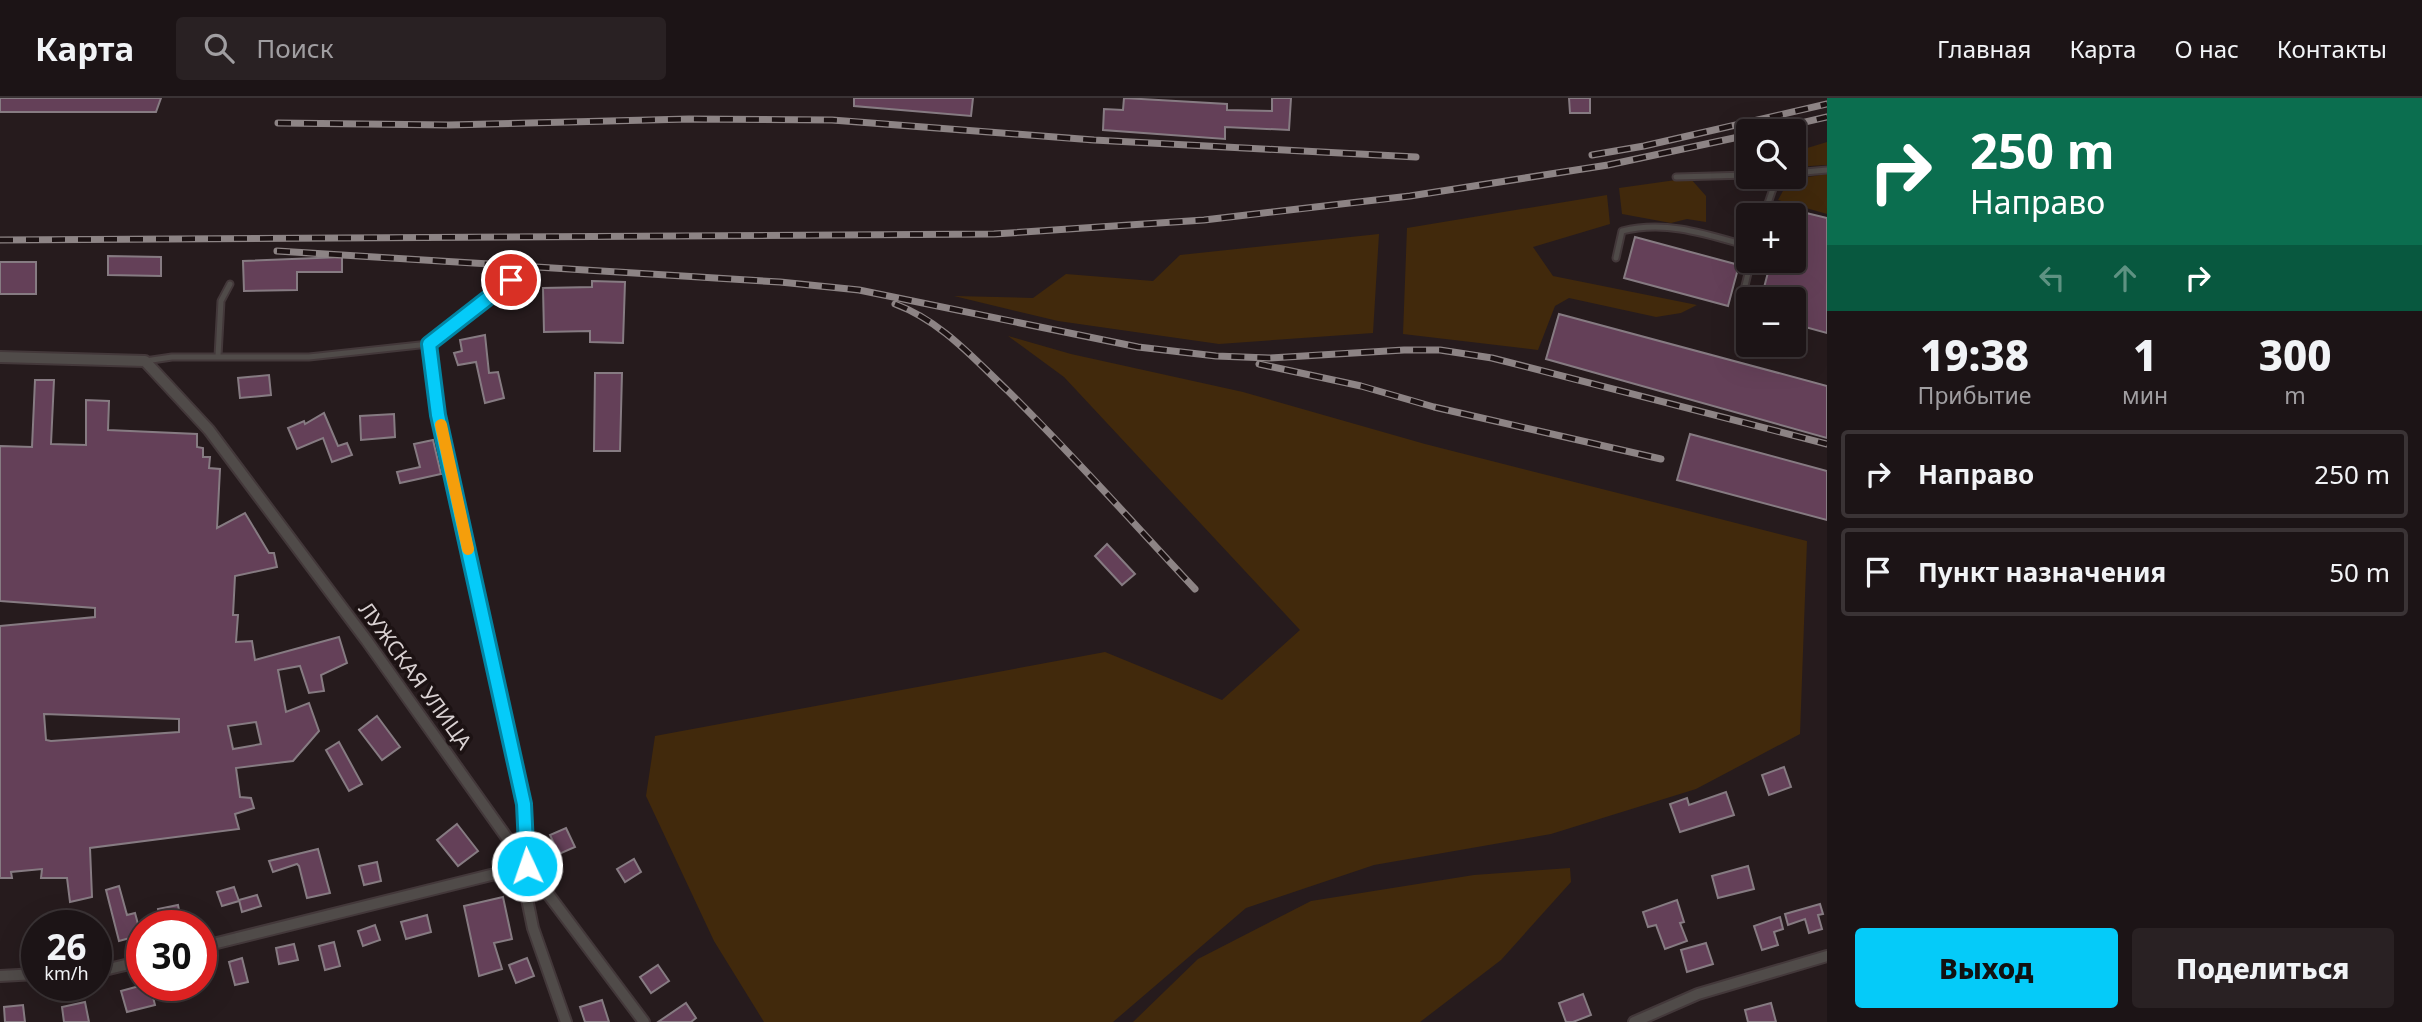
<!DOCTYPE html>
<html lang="ru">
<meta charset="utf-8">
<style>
:root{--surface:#1c1416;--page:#292123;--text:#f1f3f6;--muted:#a09ea1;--line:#3a3335;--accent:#05cbf9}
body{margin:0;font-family:"Noto Sans",sans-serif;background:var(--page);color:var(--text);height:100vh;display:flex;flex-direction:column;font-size:26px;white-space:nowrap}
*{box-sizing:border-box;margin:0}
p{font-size:23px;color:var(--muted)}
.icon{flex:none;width:38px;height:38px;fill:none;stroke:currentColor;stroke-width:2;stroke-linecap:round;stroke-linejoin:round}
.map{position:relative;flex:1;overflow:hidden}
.drawer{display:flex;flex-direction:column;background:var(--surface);width:595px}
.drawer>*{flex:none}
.banner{background:#0b6e4f;color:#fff;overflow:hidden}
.buttons{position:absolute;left:1736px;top:21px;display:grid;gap:14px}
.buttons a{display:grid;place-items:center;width:70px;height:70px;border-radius:7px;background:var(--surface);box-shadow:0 7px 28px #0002,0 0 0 2px var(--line);font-size:35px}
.speed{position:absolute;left:21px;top:812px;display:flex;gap:14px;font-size:35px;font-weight:700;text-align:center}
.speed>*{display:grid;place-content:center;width:91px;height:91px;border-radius:50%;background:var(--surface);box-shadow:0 7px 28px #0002,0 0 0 2px var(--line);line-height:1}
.speed small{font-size:18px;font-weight:400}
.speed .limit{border:10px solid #d22;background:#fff;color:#111}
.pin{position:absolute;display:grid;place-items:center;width:60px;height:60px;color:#fff;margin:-30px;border:4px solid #fff;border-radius:50%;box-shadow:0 2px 7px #0007}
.me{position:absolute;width:77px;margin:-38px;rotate:357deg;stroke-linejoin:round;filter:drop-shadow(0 0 5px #0008)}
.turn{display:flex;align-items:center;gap:24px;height:147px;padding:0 28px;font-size:32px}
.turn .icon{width:91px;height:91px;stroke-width:2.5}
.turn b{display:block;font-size:49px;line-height:60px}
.lanes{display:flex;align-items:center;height:66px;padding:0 28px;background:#0003;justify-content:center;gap:35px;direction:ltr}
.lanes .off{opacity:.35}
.eta{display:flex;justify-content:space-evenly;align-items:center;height:119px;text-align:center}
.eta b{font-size:42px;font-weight:800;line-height:49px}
.button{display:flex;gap:14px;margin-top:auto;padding:14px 28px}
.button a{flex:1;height:80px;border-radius:7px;background:var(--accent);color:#111;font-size:28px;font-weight:800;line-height:80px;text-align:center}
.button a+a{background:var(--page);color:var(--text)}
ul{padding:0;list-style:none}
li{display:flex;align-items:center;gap:21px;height:88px;margin:0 14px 10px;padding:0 14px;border:4px solid var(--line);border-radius:7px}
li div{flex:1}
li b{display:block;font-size:26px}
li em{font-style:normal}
header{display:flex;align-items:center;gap:42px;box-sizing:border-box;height:98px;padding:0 35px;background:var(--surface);border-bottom:2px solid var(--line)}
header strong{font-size:33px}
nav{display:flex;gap:38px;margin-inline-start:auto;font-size:24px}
.search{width:490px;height:63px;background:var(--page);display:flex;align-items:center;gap:18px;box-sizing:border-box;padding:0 24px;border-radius:7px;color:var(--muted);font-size:26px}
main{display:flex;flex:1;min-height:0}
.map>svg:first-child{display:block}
.green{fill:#41290c}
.building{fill:#644058;stroke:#867b82;stroke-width:2;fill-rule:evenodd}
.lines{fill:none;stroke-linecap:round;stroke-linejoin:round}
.service-casing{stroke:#43383a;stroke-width:9}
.minor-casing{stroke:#43383a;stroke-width:14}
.service{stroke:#504b49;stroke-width:5}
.minor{stroke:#504b49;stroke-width:10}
.rail-casing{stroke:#8d8485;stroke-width:7}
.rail{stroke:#1c1213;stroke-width:4.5;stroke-dasharray:13;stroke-linecap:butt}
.route-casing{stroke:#0384a2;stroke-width:18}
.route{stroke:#05cbf9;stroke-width:12}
.slow{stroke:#f59e0b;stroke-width:12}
.labels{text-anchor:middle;stroke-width:7;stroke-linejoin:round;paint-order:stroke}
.street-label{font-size:21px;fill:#d9d1d2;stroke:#1c1213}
</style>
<header>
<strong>Карта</strong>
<div class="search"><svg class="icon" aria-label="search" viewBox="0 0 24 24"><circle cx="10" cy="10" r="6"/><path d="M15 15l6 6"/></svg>Поиск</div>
<nav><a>Главная</a><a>Карта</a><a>О нас</a><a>Контакты</a></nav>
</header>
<main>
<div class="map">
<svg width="1827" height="924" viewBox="0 0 1827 924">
<rect width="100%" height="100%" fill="#261b1d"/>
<!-- green -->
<g class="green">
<path d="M1827 44V67L1794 69V54Z"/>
<path d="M1827 76V116L1778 102 1789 82Z"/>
<path d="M1690 80 1706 98V124L1687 121 1671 125 1622 116 1619 90Z"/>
<path d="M1607 97 1610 126 1533 149 1553 178 1697 207 1681 215 1656 219 1569 200 1555 208 1538 252 1403 236 1407 130Z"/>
<path d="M1379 136 1373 235 1219 246 1058 223 954 198 1033 200 1066 176 1153 183 1180 157Z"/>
<path d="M1008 238 1071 256 1243 294 1425 346 1807 443 1800 636 1696 691 1551 736 1374 767 1246 810 1113 924H764L714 843 646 698 655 638 1105 554 1222 602 1300 532 1064 279Z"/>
<path d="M1570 770 1571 784 1501 862 1420 924H1133L1198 861 1311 803 1474 777Z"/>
</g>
<!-- building -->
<g class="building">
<path d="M0 0H161L156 14H0Z"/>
<path d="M854 0H973L971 18 854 8Z"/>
<path d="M1124 0 1227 6V12L1272 13V0H1291L1289 32 1225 29V41L1103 32 1104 11 1123 12Z"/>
<path d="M1569 0H1590V15H1570Z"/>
<path d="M1794 112 1827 120V235L1794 226V201H1761L1771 163H1794Z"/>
<path d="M1635 139 1739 167 1728 208 1624 180Z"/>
<path d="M108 158 161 159V178L108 177Z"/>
<path d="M342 159V174H297V192L244 193 243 163Z"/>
<rect x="0" y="164" width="36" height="32"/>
<path d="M592 183 625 184 623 245 590 244V233L544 234 543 190 592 189Z"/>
<path d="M1559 216 1827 288V340L1546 261Z"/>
<path d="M485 237 489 275 498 274 504 300 485 305 476 264 458 267 454 255 462 253 460 242Z"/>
<path d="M595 275H622L620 353H594Z"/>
<path d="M269 277 271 297 240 300 238 280Z"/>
<path d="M35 282H54L51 346 86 347V302L109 303 108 332 197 336V349L203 350V359H210L209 370 220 371 217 430 245 415 269 455H274L277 469 235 478 233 517H238L236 544 252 543 255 562 339 539 347 565 321 577 324 593 309 595 300 568 278 572 286 614 309 605 319 633 293 663 236 670 240 699 251 700 254 710 235 716 239 731 90 750 92 799 70 804 67 780H41L42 771 11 774 12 780H0V528L95 519V510L0 503V348L32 349ZM44 616 179 621V634L51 643 46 642ZM256 624 261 646 233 651 228 628Z"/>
<path d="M324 315 338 348 347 345 352 357 332 364 323 340 297 351 288 330 304 323 305 326Z"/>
<path d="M394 316 395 339 361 342 360 318Z"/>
<path d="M1690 336 1827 373V422L1677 382Z"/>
<path d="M433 342 441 376 400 385 397 374 420 369 414 346Z"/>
<path d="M1107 446 1135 476 1122 487 1095 458Z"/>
<path d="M377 618 400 649 382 662 359 632Z"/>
<path d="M339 644 362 686 349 693 326 652Z"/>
<path d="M1784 669 1791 689 1769 697 1762 677Z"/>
<path d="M1726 694 1734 717 1680 734 1670 706 1687 700 1689 707Z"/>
<path d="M457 726 478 753 458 768 437 742Z"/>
<path d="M566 730 575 749 559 756 550 737Z"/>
<path d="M318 751 330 795 307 800 299 768 297 766 273 774 269 763Z"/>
<path d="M634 761 641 774 625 784 617 771Z"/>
<path d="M377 764 381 783 364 787 359 768Z"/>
<path d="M1748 768 1754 791 1718 800 1712 778Z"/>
<path d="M119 788 127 817 135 815 141 837 119 843 106 792Z"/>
<path d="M234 789 239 803 222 808 217 794Z"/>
<path d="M257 797 261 808 242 814 239 802Z"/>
<path d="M503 799 512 841 494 845 502 871 479 878 464 808Z"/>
<path d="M1677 802 1684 824 1680 825 1687 843 1665 851 1656 827 1648 829 1643 814Z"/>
<path d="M1820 806 1823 816 1818 817 1822 831 1809 835 1805 821 1788 827 1785 816Z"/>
<path d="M178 807 182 828H161L158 811Z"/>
<path d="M427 817 431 834 406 841 401 824Z"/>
<path d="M1780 819 1783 831 1774 834 1778 847 1762 852 1754 828Z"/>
<path d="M375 827 380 842 363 848 358 833Z"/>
<path d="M334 844 340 868 325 872 319 848Z"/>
<path d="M1706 845 1713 866 1687 874 1681 852Z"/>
<path d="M294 846 298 862 279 866 276 850Z"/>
<path d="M242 860 248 884 235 887 229 864Z"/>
<path d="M527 860 534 878 516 885 509 867Z"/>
<path d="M658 867 669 883 651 895 640 879Z"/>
<path d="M143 887H150L155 907 127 914 121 893Z"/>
<path d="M1583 896 1591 917 1573 924H1566L1559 905Z"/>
<path d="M602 902 609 924H585L580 909Z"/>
<path d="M85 904 89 924H64L62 909Z"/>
<path d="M686 905 696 920 691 924H658Z"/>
<path d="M1771 905 1776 924H1748L1745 912Z"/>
<path d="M23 907 25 924H5L4 909Z"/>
</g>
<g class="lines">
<defs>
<g id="service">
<path d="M1794 75 1827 72"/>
<path d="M1676 79 1748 77"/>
<path d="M1764 117 1777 79"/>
<path d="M1616 160 1622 133C1666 122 1706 136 1748 148"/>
<path d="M1742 200 1751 163"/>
<path d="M218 258 221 203 230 186"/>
<path d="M145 263 172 259H309L429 246 511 182"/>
</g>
<g id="minor">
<path d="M429 246 438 317 524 706 527 768 525 791 533 830 566 924"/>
<path d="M0 259 145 263 209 332 367 543 527 768 644 924"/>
<path d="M201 849 527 768"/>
<path d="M96 874 142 863"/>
<path d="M0 878 37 876"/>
<path d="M1634 924 1698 896 1827 858"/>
</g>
</defs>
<!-- service casing -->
<use href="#service" class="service-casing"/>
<!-- minor casing -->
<use href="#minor" class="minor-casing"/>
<!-- service -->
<use href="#service" class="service"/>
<!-- minor -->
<use href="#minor" class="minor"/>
<defs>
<g id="rail">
<path d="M278 25 449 27 689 21 832 22 1094 42 1416 59"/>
<path d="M1766 33 1827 19"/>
<path d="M1592 57 1644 48 1827 6"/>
<path d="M0 142 994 136 1204 122 1410 98 1608 67 1748 37"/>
<path d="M277 153 780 184 859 192 1138 249 1216 258 1269 260 1404 252H1440L1492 260 1827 346"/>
<path d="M895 206C941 223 973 260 1008 293 1073 357 1133 425 1195 491"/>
<path d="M1259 266 1361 288 1434 309 1661 361"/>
</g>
</defs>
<!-- rail casing -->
<use href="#rail" class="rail-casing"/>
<!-- rail -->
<use href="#rail" class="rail"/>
</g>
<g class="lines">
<defs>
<path id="route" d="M511 182 429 246 438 317 524 706 527 768"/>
</defs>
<!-- route casing -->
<use href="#route" class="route-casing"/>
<!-- route -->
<use href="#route" class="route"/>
<!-- slow -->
<path class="slow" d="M441 327 468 451"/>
</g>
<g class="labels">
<!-- street labels -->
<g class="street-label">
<text transform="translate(415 578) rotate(54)" y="7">ЛУЖСКАЯ УЛИЦА</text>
</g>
</g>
</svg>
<div class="buttons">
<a><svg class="icon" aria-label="search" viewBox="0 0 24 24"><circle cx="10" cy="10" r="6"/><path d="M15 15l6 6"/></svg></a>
<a>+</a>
<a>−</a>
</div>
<div class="speed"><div>26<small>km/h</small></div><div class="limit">30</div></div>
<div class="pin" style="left:511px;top:182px;background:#d93025"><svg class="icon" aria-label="arrive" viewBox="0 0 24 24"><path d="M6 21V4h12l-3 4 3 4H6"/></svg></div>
<svg class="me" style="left:527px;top:768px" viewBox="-20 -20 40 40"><circle r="17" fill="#05cbf9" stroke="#fff" stroke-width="3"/><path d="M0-11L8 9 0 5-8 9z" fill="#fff"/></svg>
</div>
<section class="drawer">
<div class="banner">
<div class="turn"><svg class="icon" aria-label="right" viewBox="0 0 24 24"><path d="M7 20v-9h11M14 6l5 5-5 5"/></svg><div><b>250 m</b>Направо</div></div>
<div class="lanes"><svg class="icon off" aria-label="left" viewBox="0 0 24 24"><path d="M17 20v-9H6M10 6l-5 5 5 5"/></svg><svg class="icon off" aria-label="ahead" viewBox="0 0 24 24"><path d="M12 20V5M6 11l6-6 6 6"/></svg><svg class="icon" aria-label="right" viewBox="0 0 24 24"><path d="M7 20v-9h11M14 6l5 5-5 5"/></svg></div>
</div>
<div class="eta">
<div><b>19:38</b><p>Прибытие</p></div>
<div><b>1</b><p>мин</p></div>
<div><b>300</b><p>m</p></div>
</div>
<ul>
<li><svg class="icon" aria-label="right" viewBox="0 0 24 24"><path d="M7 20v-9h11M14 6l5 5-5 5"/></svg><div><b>Направо</b></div><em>250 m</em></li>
<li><svg class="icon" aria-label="arrive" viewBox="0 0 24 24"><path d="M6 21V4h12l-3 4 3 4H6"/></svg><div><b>Пункт назначения</b></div><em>50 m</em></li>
</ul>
<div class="button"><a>Выход</a><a>Поделиться</a></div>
</section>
</main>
